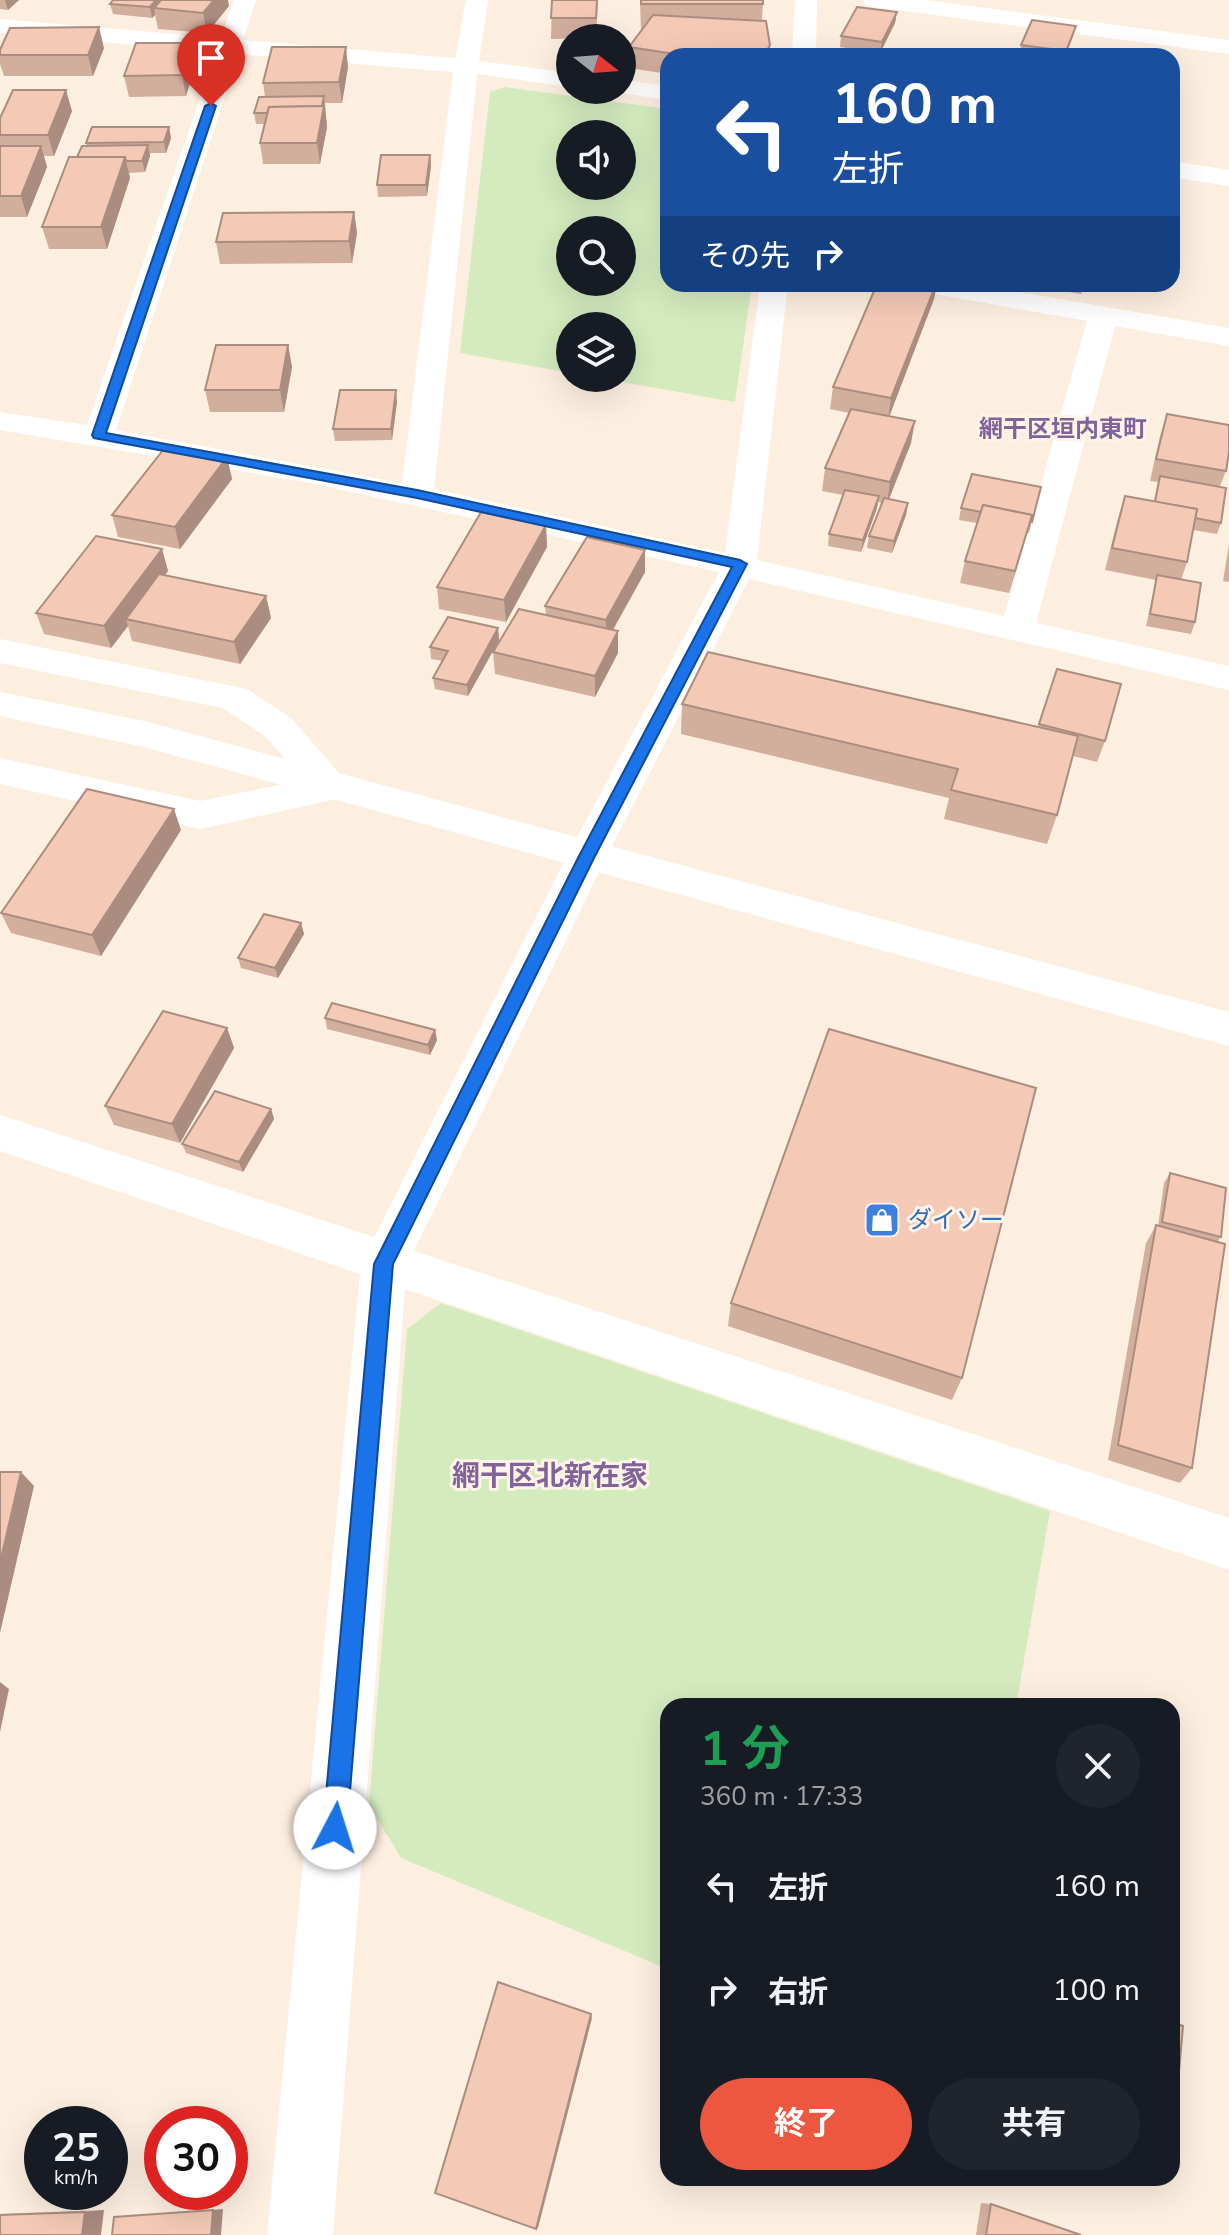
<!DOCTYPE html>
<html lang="ja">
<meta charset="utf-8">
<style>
:root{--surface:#171b24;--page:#20242c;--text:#f1f3f6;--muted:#9ea1a6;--accent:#ed573f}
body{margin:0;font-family:"Nunito Sans","Noto Sans JP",sans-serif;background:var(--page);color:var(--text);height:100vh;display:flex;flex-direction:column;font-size:30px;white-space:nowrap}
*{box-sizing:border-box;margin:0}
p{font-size:26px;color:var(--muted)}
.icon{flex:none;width:44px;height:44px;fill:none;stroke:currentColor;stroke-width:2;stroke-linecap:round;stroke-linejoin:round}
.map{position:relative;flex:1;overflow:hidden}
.details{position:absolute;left:660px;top:1698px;width:520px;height:488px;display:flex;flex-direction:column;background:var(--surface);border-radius:24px;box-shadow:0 8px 32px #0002}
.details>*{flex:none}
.guide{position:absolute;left:660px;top:48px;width:520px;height:244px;border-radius:24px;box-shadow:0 8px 32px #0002;background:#1a4fa0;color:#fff;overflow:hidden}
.needle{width:52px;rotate:107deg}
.tools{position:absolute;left:556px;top:24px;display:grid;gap:16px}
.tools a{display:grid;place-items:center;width:80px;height:80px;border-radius:50%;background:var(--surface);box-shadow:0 8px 32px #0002;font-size:40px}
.speed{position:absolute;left:24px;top:2106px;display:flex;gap:16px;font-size:40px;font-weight:700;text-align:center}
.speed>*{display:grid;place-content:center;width:104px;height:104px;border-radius:50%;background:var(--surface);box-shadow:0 8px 32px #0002;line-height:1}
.speed small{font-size:20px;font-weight:400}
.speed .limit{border:12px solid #d22;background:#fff;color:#111}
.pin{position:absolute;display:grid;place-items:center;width:68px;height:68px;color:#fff;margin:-82px -34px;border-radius:50% 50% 50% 0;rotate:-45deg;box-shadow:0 0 8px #0007}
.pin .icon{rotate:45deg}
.me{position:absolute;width:88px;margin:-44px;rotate:5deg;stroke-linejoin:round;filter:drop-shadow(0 0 6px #0008)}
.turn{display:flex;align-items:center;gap:28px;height:168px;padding:0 40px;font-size:36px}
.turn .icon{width:104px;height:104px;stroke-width:2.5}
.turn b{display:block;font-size:56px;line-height:68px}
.then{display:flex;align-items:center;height:76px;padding:0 40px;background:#0003;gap:16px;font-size:30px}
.round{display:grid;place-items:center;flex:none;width:84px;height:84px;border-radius:42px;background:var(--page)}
.overview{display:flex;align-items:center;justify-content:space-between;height:136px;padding:0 40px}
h1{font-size:48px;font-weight:700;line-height:60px;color:#1e9e55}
.cta{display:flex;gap:16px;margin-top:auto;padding:16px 40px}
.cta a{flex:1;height:92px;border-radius:48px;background:var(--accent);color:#fff;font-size:32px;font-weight:700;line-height:92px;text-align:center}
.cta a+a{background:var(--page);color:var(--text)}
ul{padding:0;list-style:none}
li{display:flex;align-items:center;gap:24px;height:104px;padding:0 40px}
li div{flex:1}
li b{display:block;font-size:30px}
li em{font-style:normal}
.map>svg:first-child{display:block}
.green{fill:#d4ebbe;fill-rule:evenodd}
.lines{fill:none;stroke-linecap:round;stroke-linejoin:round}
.minor{fill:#fff;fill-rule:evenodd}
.tertiary{fill:#fff;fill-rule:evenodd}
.wall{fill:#d2ae9d}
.shaded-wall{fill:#ab8d80}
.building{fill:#f4cab7;stroke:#ab8d80;stroke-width:2}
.route{fill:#1a73e8;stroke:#114b97;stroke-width:2}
.labels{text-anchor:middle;stroke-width:6;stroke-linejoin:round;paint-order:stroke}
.far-quarter-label{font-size:24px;font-weight:bold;fill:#816299;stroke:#fff4e7}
.shop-label{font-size:24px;fill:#366cbe;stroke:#fff4e7;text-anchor:start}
.quarter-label{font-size:28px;font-weight:bold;fill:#816299;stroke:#fff4e7}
</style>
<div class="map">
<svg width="1229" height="2235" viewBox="0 0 1229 2235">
<rect width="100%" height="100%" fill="#fdefe0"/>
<!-- green -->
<g class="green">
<path d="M505 87 668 109V284H752L735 402 599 378H622V326H570V373L460 353 490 92ZM570 134H622V186H570ZM570 230H622V282H570Z"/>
<path d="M441 1303 1050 1511 1016 1706H668V1969L401 1858 369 1805 407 1329Z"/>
</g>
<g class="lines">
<!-- minor -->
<g class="minor">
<path d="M234 0H256L243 40 466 59 474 61 478 66 434 489 725 553 760 284H788L757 560 1004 616 1087 321 923 292 913 290 909 284H972L1229 328V346L1115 326 1036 623 1229 666V690L749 579 607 856 414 1251 1229 1518V1570L405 1289 333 2235H267L360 1274 0 1151V1115L374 1237 567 856 719 572 310 483 0 430V412L87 425 216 52 0 33V19L221 38ZM239 54 453 72 402 483 116 430Z"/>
<path d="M795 0H817L816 56H792Z"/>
<path d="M863 0H926L1229 40V54L874 7 866 5Z"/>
<path d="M0 639 247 689 291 718 351 787 345 796 332 800 200 829 0 784V758L200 801 304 780 265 736 223 708 0 663Z"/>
</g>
<!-- tertiary -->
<g class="tertiary">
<path d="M466 0H488L479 61 570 73V87L458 71 454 66Z"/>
<path d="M622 80 668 86V100L613 92 612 90H622Z"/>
<path d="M1172 161 1229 170V186L1172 177Z"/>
<path d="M0 692 144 721 1229 1012V1046L144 747 0 716Z"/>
</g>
</g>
<!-- wall -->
<g class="wall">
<path d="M0 0H19L8 10 0 9Z"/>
<path d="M552 0H598L596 38 551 39Z"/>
<path d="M640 0H763L762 21 770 45 769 56H668V74L629 68V47L641 32Z"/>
<path d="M110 4 229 6 207 33 158 29 155 15 152 18 113 14Z"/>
<path d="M897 12 895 23 880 53 840 47 841 36Z"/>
<path d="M1076 26 1073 36 1066 56H1020L1021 45Z"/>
<path d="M104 48 93 76H4L0 64V50Z"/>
<path d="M196 63 186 96 129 97 124 76Z"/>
<path d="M348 67 342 103H325L327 127 320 164H263L260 143 264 124H256L254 113 265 97 263 83Z"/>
<path d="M72 111 54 156H44L47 167 27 217H0V118Z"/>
<path d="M169 127 171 138 166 153H150V156L145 172 129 173 130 178 107 249H49L42 227 77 157 87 146 86 143Z"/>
<path d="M430 155 431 166 427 196 378 197 377 185Z"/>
<path d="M354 212 357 233 352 263 220 264 216 242Z"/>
<path d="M877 284H937L934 299 889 416 911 443 889 499 908 503 906 515 892 553 867 548 869 536 882 503 878 502 877 508 861 552 828 546 829 534 843 495 822 491 825 468 849 413 830 409 833 387Z"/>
<path d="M1023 284H1084L1081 294Z"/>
<path d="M288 345 292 367 284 412H210L205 390Z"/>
<path d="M397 402 392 440 335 441 333 429Z"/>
<path d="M1167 414 1226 471 1220 486 1221 523 1217 534 1193 530 1187 562 1181 580 1195 622 1191 634 1146 626 1156 580 1105 570 1118 518 1125 496 1154 501 1158 482 1150 481 1160 436Z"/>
<path d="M227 457 232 479 180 549 118 537 112 515Z"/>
<path d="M1041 487 1029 533H1027L1009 593 960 583 965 561 977 523 959 520 961 508Z"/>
<path d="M546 525 547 547 506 622 439 609 437 587Z"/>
<path d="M1229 544V582L1223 581Z"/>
<path d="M162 549 168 571 165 575 266 596 271 618 240 664 132 641 128 626 111 648 44 634 36 613Z"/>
<path d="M645 550V572L613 630 618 653 595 697 495 674 493 652 546 615 545 606Z"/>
<path d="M498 628 499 640 468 696 435 689 433 678 443 661 431 659 430 647Z"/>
<path d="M1057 669 1105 741 1097 762 1073 756 1057 815 1047 844 944 819 949 798 681 734 682 704 1038 727Z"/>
<path d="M181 830 101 956 11 933 1 913Z"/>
<path d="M301 923 304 934 278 978 241 968 238 958Z"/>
<path d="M325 1018 435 1030 437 1040 430 1055 327 1029Z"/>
<path d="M227 1028 234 1048 180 1143 114 1125 105 1106Z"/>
<path d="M271 1109 274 1119 243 1172 186 1153 182 1144Z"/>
<path d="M1170 1173 1221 1237 1217 1242 1192 1468 1180 1483 1108 1460 1146 1243 1156 1225 1158 1226 1164 1183Z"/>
<path d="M731 1303 962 1378 952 1400 728 1326Z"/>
<path d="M981 2203 991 2204 1081 2235H976Z"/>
<path d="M104 2210 0 2235V2214Z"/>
</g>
<!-- shaded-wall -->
<g class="shaded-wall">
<path d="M5 0H19L8 10Z"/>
<path d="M156 0H166L154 8 155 15 152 18 150 7Z"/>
<path d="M214 0H228L229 6 207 33 203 13Z"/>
<path d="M897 12 895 23 880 53 882 42Z"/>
<path d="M1076 26 1073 36 1065 56 1066 51Z"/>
<path d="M99 27 104 48 93 76 88 55Z"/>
<path d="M192 43 196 63 186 96 182 75Z"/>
<path d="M770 45 769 56H764Z"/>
<path d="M346 47 348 67 342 103 339 82Z"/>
<path d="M66 90 72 111 54 156 48 135Z"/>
<path d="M324 96 327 127 320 164 317 143Z"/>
<path d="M169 127 171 138 166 153 164 142Z"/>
<path d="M148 145 150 156 145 172 142 161Z"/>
<path d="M41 146 47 167 27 217 21 196Z"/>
<path d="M430 155 431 166 427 196 426 185Z"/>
<path d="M125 157 130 178 107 249 101 227Z"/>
<path d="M354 212 357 233 352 263 349 241Z"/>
<path d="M936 284H937L934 299 888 420 891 398Z"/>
<path d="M288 345 292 367 284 412 280 390Z"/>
<path d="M396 390 397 402 392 440 391 429Z"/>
<path d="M915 421 911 443 887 504 890 482Z"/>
<path d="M227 457 232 479 180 549 175 527Z"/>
<path d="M879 496 877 508 861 552 863 540Z"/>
<path d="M908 503 906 515 892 553 894 541Z"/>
<path d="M1032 515 1026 537 1009 593 1015 571Z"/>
<path d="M546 525 547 547 506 622 504 600Z"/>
<path d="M162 549 168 571 131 621 126 619 128 626 111 648 104 626Z"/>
<path d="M645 550V572L606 642V620Z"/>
<path d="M266 596 271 618 240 664 234 642Z"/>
<path d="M498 628 499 640 468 696 467 685Z"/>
<path d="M618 631V653L595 697V676Z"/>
<path d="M174 809 181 830 101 956 92 935Z"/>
<path d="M301 923 304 934 278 978 275 968Z"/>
<path d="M227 1028 234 1048 180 1143 172 1124Z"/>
<path d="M435 1030 437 1040 430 1055 428 1045Z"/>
<path d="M271 1109 274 1119 243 1172 239 1162Z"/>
<path d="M21 1472 34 1486 0 1633V1563Z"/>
<path d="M0 1682 9 1689 0 1732Z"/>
<path d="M591 2014 592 2018 538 2228 536 2229Z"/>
<path d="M223 2209 221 2235H211L213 2210Z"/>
<path d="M104 2210 101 2235H82L85 2212Z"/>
</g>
<!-- building -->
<g class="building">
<path d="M113 0H156L150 7 110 4Z"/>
<path d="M161 0H214L203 13 154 8Z"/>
<path d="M552 0H597L596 18H551Z"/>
<rect x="641" y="0" width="122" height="4"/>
<path d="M857 7 897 12 882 42 841 36Z"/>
<path d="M653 15 766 21 770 45 764 56H688L629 47Z"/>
<path d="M1032 20 1076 26 1066 51 1021 45Z"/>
<path d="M99 27 88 55H0V50L10 28Z"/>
<path d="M136 43H192L182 75 124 76Z"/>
<path d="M272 47H346L339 82 263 83Z"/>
<path d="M980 52 1006 56H979Z"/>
<path d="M13 90H66L48 135H0V118Z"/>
<path d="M324 96 322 106 269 107 267 113H254L259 97Z"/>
<path d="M324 106 317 143H260L269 107Z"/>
<path d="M92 127H169L164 142 86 143Z"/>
<path d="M148 145 142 161H126L125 157H77L82 146Z"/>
<path d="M0 146H41L21 196H0Z"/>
<path d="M381 155H430L426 185H377Z"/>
<path d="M69 157H125L101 227H42Z"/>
<path d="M354 212 349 241 216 242 223 213Z"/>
<path d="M877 284H936L891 398 833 387Z"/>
<path d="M216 345H288L280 390H205Z"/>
<path d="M340 390H396L391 429H333Z"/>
<path d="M851 409 915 421 890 482 825 468Z"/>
<path d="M1167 414 1229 425V452L1226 471 1156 459Z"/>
<path d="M167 445 227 457 175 527 112 515Z"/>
<path d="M972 474 1041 487 1032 522 1030 521 1032 515 983 505 981 512 961 508Z"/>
<path d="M1160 476 1226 488 1221 523 1195 518 1197 509 1155 502Z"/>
<path d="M845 490 879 496 863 540 829 534Z"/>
<path d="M1125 496 1197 509 1187 562 1112 548Z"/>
<path d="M884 498 908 503 894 541 869 536Z"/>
<path d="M983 505 1032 515 1015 571 965 561Z"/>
<path d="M481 512 546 525 504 600 437 587Z"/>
<path d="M96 536 162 549 104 626 36 613Z"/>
<path d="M587 537 645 550 606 620 545 606Z"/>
<path d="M159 574 266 596 234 642 126 619Z"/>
<path d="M1157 575 1201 583 1195 622 1150 614Z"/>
<path d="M519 609 618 631 595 676 493 652Z"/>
<path d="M448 617 498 628 467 685 433 678 448 651 430 647Z"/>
<path d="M708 652 1078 736 1057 815 951 790 958 769 682 704Z"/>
<path d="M1057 669 1121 684 1105 741 1039 724Z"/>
<path d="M87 789 174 809 92 935 1 913Z"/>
<path d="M264 914 301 923 275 968 238 958Z"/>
<path d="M332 1003 435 1030 428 1045 325 1018Z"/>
<path d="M163 1011 227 1028 172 1124 105 1106Z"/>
<path d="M829 1029 1036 1088 962 1378 731 1303Z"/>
<path d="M215 1091 271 1109 239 1162 182 1144Z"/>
<path d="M1170 1173 1226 1188 1221 1237 1162 1222Z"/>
<path d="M1156 1225 1225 1244 1192 1468 1118 1445Z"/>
<path d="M0 1472H21L0 1563Z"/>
<path d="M498 1982 591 2014 536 2229 435 2193Z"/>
<path d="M1172 2022 1183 2026 1173 2140 1172 2139Z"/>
<path d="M991 2204 1081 2235H986Z"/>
<path d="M213 2210 211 2235H112L114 2217Z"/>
<path d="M85 2212 82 2235H0V2215Z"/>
</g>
<!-- route -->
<path class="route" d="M211 103 216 106 106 433 417 490 740 560 747 564 595 856 393 1264 347 1828 343 1836 335 1840 327 1836 323 1828 374 1264 579 856 732 567 417 498 94 438 92 435 205 106Z"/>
<!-- icons -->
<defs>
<symbol id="shop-square" viewBox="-11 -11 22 22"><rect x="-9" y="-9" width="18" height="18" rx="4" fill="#3f7fe0" stroke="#fff4e7"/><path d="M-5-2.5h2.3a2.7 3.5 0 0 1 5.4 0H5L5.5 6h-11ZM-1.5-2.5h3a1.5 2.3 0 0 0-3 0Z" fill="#fff"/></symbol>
</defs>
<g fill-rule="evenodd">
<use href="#shop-square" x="862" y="1200" width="40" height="40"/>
</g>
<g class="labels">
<!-- far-quarter labels -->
<g class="far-quarter-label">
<text x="1063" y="437">網干区垣内東町</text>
</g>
<!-- shop labels -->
<g class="shop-label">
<text x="908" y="1228">ダイソー</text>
</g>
<!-- quarter labels -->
<g class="quarter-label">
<text x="550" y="1485">網干区北新在家</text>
</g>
</g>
</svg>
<div class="tools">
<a><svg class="needle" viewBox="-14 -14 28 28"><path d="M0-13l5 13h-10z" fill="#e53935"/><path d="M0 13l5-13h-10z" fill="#9ea1a6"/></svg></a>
<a><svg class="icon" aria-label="sound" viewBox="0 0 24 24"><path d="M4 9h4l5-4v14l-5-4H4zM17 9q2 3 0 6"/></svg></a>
<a><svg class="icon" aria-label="search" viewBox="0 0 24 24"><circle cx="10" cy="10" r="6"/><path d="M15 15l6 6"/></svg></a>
<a><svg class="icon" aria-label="layers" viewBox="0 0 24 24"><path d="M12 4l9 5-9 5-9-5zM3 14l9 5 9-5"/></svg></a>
</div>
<div class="speed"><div>25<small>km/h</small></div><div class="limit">30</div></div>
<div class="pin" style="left:211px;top:106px;background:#d93025"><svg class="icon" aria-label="arrive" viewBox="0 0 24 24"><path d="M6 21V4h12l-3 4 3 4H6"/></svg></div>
<svg class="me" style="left:335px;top:1828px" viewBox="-20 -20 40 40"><circle r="19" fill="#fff"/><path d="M0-13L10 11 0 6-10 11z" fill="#1a73e8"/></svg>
<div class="guide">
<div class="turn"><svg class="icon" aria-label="left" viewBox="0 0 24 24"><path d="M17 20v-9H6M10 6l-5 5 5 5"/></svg><div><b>160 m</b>左折</div></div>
<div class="then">その先<svg class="icon" aria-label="right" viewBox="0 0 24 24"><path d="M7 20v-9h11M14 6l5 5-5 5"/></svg></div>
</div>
<section class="details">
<div class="overview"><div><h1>1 分</h1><p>360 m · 17:33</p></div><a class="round"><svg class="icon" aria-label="close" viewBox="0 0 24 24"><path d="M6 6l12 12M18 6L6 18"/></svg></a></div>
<ul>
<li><svg class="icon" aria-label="left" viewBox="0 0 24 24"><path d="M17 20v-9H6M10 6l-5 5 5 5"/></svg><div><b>左折</b></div><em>160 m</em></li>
<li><svg class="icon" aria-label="right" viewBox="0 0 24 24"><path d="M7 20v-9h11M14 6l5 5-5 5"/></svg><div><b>右折</b></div><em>100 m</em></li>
</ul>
<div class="cta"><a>終了</a><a>共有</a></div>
</section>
</div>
